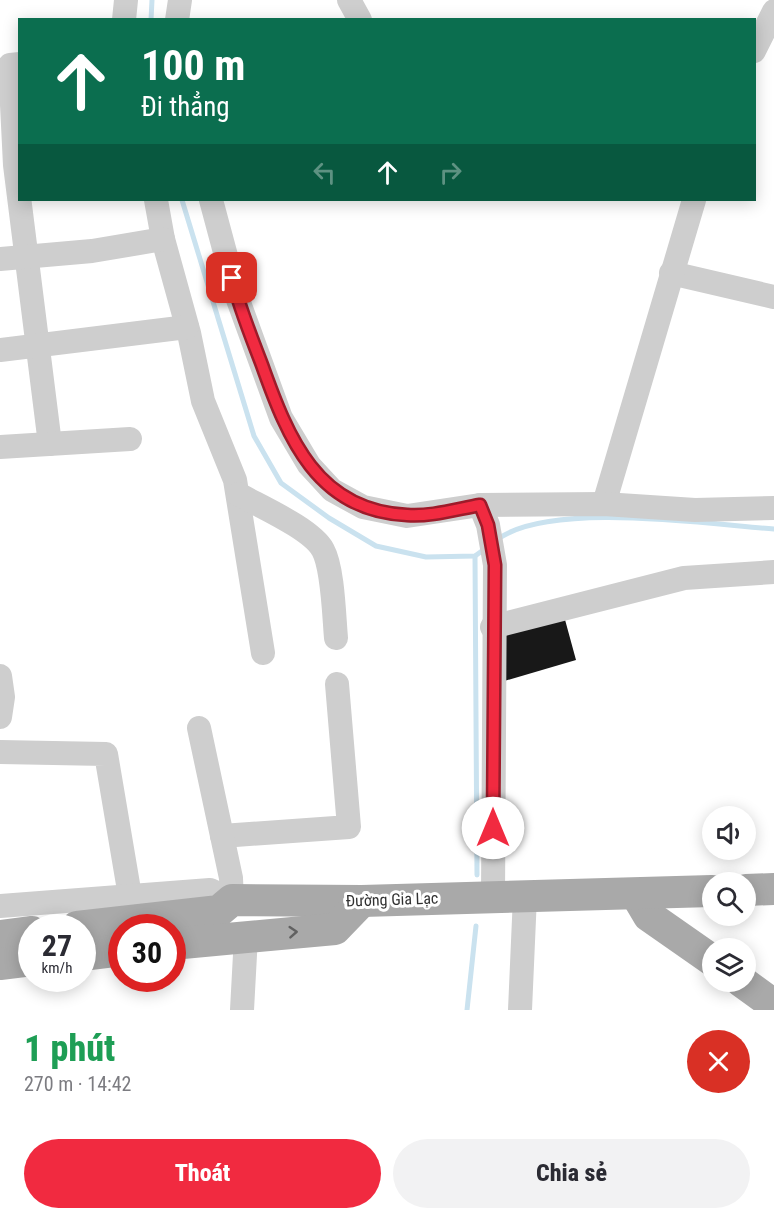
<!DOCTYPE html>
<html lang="vi">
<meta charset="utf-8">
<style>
:root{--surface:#fff;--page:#f2f2f3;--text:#2b2b33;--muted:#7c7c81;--accent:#f12a40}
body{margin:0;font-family:"Roboto Condensed",sans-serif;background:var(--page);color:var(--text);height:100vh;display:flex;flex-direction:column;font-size:22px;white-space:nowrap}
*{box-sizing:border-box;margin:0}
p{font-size:20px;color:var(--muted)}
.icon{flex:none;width:33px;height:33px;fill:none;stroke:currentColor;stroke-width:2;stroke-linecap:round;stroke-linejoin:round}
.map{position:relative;height:1010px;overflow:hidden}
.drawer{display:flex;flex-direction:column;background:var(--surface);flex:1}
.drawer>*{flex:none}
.hud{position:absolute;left:18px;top:18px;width:738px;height:183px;border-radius:0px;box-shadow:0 3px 15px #0003;background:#0b6e4f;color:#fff;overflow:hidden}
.buttons{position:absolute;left:702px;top:806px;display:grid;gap:12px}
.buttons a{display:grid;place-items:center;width:54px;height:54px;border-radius:50%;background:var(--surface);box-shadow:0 3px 15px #0003;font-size:30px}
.speed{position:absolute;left:18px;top:914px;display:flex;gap:12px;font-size:30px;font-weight:700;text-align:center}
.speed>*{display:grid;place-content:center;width:78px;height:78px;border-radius:50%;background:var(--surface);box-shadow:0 3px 15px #0003;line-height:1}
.speed small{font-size:15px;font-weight:400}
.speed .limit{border:9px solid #d22;background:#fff;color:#111}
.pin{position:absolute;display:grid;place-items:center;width:51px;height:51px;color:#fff;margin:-26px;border-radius:12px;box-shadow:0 3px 9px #0006}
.me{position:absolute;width:66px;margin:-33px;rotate:0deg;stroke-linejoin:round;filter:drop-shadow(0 0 4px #0008)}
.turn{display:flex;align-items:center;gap:21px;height:126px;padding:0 24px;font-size:27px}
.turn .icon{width:78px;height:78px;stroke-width:2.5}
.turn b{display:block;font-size:42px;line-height:51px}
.lanes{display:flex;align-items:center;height:57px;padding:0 24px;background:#0003;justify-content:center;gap:30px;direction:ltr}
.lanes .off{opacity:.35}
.round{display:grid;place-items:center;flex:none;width:63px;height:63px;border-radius:32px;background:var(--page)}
.head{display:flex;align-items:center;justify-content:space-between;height:102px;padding:0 24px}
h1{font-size:36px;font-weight:800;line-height:45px;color:#1e9e55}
.action{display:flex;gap:12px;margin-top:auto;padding:12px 24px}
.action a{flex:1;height:69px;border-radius:36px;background:var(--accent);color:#fff;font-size:24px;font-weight:800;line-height:69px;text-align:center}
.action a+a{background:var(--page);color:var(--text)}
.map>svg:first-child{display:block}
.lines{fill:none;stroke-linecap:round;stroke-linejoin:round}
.stream{stroke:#cae2ef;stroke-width:5}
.building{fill:#181818}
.minor{stroke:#cecece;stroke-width:24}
.major{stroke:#a9a9a9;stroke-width:32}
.oneway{stroke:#616161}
.route-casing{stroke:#9d1b2a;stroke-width:15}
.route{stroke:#f12a40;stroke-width:10}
.labels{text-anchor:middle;stroke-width:6;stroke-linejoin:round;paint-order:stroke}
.street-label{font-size:16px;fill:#313131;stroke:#fff}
</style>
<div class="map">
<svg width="774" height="1010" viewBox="0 0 774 1010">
<rect width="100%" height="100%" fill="#fff"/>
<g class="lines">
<!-- stream -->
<g class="stream">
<path d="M151 20 152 0"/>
<path d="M182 200 254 436 281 483 329 518 376 546 426 557 475 556 486 548"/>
<path d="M498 539C551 501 707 524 774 529"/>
<path d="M475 556 477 875"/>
<path d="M467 1010 476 926"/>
</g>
</g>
<!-- building -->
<path class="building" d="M564 616 576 660 501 682V635Z"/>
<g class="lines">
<!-- minor -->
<g class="minor">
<path d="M349 0 360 20"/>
<path d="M124 20 126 0"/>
<path d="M177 20 180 0"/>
<path d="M754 51 774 11"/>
<path d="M20 64 10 65 15 165 50 444"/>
<path d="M156 200 163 239 189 333 203 401 235 480 263 653"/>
<path d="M211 200 237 297 281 418 309 465 332 490 363 507 407 516 480 505 488 525 495 565 493 896"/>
<path d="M0 259 92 251 163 239"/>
<path d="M671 273 774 297"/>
<path d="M0 350 187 327"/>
<path d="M0 447 130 439"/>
<path d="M238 494C259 506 312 529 323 550 333 568 334 616 336 638"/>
<path d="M604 504 694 200"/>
<path d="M480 505 604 504 695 510 774 508"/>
<path d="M492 627 684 578 774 572"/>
<path d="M0 676 3 697 0 717"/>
<path d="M0 752 106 754 130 896"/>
<path d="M222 836 349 827 337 684"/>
<path d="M0 906 210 890 232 900 231 878 199 728"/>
<path d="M242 1010 246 936"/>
<path d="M520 1010 525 896"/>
</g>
<!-- major -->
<g class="major">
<path d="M746 890 774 889"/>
<path d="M636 894 649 916 712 960"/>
<path d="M77 927 219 911 232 900 362 901 712 891"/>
<path d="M0 936 32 932"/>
<path d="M172 944 335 929 362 901"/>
<path d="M82 955 122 950"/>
<path d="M0 964 32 960"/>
<path d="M741 981 774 1005"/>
</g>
</g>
<!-- one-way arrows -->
<defs><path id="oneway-chevron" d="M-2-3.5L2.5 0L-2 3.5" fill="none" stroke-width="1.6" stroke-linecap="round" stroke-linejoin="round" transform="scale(1.5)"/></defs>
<use class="oneway" href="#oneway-chevron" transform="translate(293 932) rotate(-4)"/>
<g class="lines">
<defs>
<path id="route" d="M232 278C239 307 251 336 262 365 288 438 317 511 407 515 430 517 457 509 480 505L488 525 495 565 493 828"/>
</defs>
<!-- route casing -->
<use href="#route" class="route-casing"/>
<!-- route -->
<use href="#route" class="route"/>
</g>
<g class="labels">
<!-- street labels -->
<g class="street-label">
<text transform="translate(392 899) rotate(-2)" y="6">Đường Gia Lạc</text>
</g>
</g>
</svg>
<div class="buttons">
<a><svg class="icon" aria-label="sound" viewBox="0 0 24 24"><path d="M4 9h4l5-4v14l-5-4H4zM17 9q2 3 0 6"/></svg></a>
<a><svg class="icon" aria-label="search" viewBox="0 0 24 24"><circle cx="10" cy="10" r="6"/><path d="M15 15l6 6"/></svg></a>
<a><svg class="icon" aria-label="layers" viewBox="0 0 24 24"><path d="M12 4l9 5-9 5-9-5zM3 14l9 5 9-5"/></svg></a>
</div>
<div class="speed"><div>27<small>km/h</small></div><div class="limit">30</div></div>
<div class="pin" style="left:232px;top:278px;background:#d93025"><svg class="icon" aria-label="arrive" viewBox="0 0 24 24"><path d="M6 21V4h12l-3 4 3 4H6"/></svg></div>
<svg class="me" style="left:493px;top:828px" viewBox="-20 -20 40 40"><circle r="19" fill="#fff"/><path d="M0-13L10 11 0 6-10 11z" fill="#f12a40"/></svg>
<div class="hud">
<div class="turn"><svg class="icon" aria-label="ahead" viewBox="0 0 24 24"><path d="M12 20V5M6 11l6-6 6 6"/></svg><div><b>100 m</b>Đi thẳng</div></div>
<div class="lanes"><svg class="icon off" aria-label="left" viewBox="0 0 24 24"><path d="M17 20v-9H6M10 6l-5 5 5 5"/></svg><svg class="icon" aria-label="ahead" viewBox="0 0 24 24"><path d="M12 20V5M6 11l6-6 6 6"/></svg><svg class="icon off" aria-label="right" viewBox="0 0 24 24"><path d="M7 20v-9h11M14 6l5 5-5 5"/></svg></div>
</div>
</div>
<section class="drawer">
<div class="head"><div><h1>1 phút</h1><p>270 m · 14:42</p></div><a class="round" style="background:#d93025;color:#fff"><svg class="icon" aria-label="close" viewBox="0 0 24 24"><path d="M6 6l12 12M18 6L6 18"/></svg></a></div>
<div class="action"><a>Thoát</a><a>Chia sẻ</a></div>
</section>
